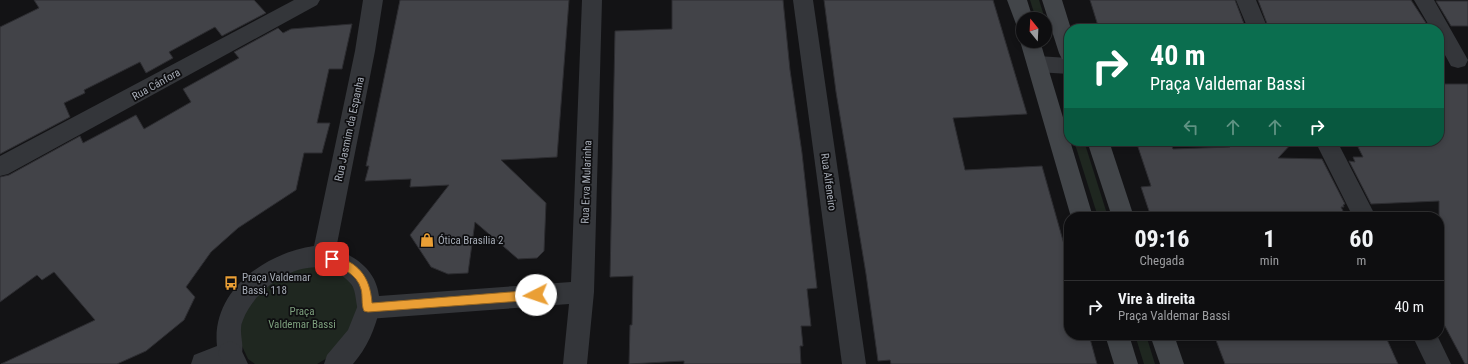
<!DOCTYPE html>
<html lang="pt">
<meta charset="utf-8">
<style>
:root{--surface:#0e0e10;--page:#1c1c1e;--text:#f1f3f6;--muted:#9b9c9f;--line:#2e2e30}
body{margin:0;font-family:"Roboto Condensed",sans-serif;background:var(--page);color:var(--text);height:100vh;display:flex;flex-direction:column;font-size:15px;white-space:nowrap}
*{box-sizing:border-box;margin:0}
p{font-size:13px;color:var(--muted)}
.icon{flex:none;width:22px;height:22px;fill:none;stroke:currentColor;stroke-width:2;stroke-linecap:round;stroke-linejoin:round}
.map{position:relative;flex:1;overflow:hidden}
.side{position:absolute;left:1064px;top:212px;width:380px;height:128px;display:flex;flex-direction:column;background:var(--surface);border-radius:16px;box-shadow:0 2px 6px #0003,0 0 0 1px var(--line)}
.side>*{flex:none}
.hud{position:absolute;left:1064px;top:24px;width:380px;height:122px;border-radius:16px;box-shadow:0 2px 6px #0003,0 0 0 1px var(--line);background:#0b6e4f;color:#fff;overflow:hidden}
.needle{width:26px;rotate:342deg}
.buttons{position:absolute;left:1016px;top:12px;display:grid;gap:8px}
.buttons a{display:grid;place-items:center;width:36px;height:36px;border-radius:50%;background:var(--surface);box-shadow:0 2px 6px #0003,0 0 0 1px var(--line);font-size:20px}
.pin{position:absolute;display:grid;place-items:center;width:34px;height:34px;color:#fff;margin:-17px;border-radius:8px;box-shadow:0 2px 6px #0006}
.me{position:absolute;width:44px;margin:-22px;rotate:266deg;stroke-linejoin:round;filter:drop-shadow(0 0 3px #0008)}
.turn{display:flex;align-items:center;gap:14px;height:84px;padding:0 20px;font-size:18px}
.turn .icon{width:52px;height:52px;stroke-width:2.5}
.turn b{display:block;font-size:28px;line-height:34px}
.lanes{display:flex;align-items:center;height:38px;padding:0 20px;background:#0003;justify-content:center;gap:20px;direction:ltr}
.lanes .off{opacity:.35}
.eta{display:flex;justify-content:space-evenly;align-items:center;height:68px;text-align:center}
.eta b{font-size:24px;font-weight:700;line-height:28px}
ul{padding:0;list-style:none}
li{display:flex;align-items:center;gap:12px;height:52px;padding:0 20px;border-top:1px solid var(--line)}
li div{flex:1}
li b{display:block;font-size:15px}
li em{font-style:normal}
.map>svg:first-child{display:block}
.green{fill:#1f2720}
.building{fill:#424348;stroke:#2d2d31}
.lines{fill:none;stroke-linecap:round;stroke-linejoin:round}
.minor{fill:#34363a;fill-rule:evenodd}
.tertiary{fill:#34363a;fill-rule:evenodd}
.secondary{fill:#424549;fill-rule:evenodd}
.route{fill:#ea9f35;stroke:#986722}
.labels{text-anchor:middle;stroke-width:3.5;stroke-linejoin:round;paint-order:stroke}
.street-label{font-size:11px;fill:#a5abb5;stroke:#0e0e10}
.poi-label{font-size:11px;fill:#a5abb5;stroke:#0e0e10;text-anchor:start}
.park-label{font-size:11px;fill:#7d9f7d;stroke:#0e0e10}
</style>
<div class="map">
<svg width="1468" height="364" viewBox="0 0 1468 364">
<rect width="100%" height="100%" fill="#131315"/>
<!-- green -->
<g class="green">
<path d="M1030 0H1039L1045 19H1036Z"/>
<path d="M1074 141H1084L1108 217H1098Z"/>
<path d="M320 265 336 270 348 279 356 292 358 309 354 326 329 357 317 364H255L248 359 242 346 240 332 243 315 267 284 302 267Z"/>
<path d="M1135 335H1146L1155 364H1144Z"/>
</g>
<!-- building -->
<g class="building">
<path d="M34 0H254L266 13 222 36 215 27 169 52 173 58 146 73 140 62 84 90 85 93 64 103 70 117 0 154V27L39 8Z"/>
<path d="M400 0H569L557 157 501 160 546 203 544 251 537 258 518 259 475 222 468 273 448 274 431 267 410 235 449 185 410 187 411 179 365 181 369 166H366Z"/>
<path d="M672 0H783L790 70 802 153 817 288 807 289 811 326H801L803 346H800L801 364H684V361L629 364 630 325H632L633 276 610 277 615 31 672 29Z"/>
<path d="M824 0H993L1027 114 953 118 965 170 1042 166 1069 262V335H1089L1097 364H891L890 360 878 361 866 274 836 92Z"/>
<path d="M1090 0H1235L1246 29H1099Z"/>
<path d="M1258 0H1411L1428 26H1425L1426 28H1409L1410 29H1269Z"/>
<path d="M1436 1H1468V26H1451Z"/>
<path d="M352 24 342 69H329L317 123H330L322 153H304L296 190 238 228 211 252 186 287 195 297 184 320 146 351 117 364H1L95 320 54 272 42 280 37 275 0 302V177L9 175 80 136 83 143 136 115 144 129 191 102 183 89 239 58 234 52 278 28 283 33 291 29Z"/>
<path d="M1439 84H1468V364H1465L1439 315V201L1371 204 1349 161 1355 162 1353 157H1363L1355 141H1439Z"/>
<path d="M1136 141H1170L1173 149 1230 147 1228 141H1294L1278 158 1322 159 1345 204 1343 205 1344 207H1341L1346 217H1151L1141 187 1151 186Z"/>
<path d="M1214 335H1385L1398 364H1225Z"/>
</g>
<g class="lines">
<!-- minor -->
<g class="minor">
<path d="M294 0H320L317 5 8 174 0 176V156Z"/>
<path d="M363 0H383L375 51 336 249C358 258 376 271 379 296L571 282 582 0H602L594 292 587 364H563L569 304 368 319 360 316C355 306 357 291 351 284 319 245 258 281 243 320 238 331 244 342 242 353 242 356 240 359 239 361L233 364H191L194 355 217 346C211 291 265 253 314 246L355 51Z"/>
<path d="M793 0H813L866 364H842Z"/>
<path d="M1236 0H1256L1268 29H1248Z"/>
<path d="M1414 0H1434L1468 60 1465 66 1458 68 1451 66 1439 44V29H1431Z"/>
<path d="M1037 56 1069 58V74L1037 72 1030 70 1027 64 1030 58Z"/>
<path d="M1315 141H1337L1376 217H1353Z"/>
<path d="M1412 335H1437L1451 364H1426Z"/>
</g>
<!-- tertiary -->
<g class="tertiary">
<path d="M368 297 376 300 380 308C375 329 367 348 353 364H324L327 355 348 330 360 300Z"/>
<path d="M230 341 239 345 248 364H223L218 353 221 345Z"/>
</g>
<!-- secondary -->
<g class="secondary">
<path d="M1007 0H1027L1033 19H1023V26L1016 24Z"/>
<path d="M1042 0H1062L1071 29H1069V61L1062 59 1059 53Z"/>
<path d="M1023 36V41H1040L1093 217H1071L1020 41Z"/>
<path d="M1087 141H1109L1134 217H1112Z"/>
<path d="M1105 335H1129L1138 364H1114Z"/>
<path d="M1150 335H1174L1184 364H1160Z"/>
</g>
</g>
<!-- route -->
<path class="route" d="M332 255C358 262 370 276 372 303L536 290 540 292 541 295 540 298 536 300 368 312 364 311C361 304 363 296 361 289 357 274 342 268 329 262L327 259 329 256Z"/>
<!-- icons -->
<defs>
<symbol id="shop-bare" viewBox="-9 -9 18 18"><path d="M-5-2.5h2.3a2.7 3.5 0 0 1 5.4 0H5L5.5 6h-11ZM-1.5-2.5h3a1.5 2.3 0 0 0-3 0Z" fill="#ea9f35" stroke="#0e0e10" stroke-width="2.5" paint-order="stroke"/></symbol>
<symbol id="bus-bare" viewBox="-9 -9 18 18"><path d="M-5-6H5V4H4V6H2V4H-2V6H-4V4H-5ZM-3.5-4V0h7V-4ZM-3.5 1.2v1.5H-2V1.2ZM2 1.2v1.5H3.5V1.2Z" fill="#ea9f35" stroke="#0e0e10" stroke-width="2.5" paint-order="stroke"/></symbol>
</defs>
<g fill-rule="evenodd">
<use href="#shop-bare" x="417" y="230" width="20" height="20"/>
<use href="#bus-bare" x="221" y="273" width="20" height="20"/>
</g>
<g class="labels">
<!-- street labels -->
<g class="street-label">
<text transform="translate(156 84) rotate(-29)" y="4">Rua Cánfora</text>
<text transform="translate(349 129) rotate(-78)" y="4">Rua Jasmim da Espanha</text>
<text transform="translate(586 182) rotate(-88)" y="4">Rua Erva Mularinha</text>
<text transform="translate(829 182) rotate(82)" y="4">Rua Alfeneiro</text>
</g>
<!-- poi labels -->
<g class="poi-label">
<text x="438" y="244">Ótica Brasília 2</text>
<text x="242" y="281">Praça Valdemar<tspan x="242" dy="13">Bassi, 118</tspan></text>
</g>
<!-- park labels -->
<g class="park-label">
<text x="302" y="315">Praça<tspan x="302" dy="13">Valdemar Bassi</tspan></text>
</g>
</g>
</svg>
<div class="buttons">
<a><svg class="needle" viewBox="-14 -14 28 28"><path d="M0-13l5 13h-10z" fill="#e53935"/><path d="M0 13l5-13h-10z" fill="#9b9c9f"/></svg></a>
</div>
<div class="pin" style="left:332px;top:259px;background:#d93025"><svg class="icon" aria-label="arrive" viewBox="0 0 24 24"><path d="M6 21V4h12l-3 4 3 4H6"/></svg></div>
<svg class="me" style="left:536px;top:295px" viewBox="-20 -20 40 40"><circle r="19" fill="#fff"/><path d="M0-13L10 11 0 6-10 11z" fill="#ea9f35"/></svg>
<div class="hud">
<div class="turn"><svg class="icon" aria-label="right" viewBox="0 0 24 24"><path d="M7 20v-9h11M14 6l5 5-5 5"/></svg><div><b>40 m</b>Praça Valdemar Bassi</div></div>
<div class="lanes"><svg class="icon off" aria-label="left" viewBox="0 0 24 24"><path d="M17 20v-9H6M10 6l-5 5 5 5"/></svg><svg class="icon off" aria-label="ahead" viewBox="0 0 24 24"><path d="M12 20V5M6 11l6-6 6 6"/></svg><svg class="icon off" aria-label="ahead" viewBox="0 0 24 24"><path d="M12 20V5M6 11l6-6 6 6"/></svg><svg class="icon" aria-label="right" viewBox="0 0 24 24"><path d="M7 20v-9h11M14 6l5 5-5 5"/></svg></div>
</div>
<section class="side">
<div class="eta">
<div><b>09:16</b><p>Chegada</p></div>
<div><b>1</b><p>min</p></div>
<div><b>60</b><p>m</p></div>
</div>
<ul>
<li><svg class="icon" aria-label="right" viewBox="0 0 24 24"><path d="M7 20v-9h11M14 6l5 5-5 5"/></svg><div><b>Vire à direita</b><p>Praça Valdemar Bassi</p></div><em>40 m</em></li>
</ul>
</section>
</div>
